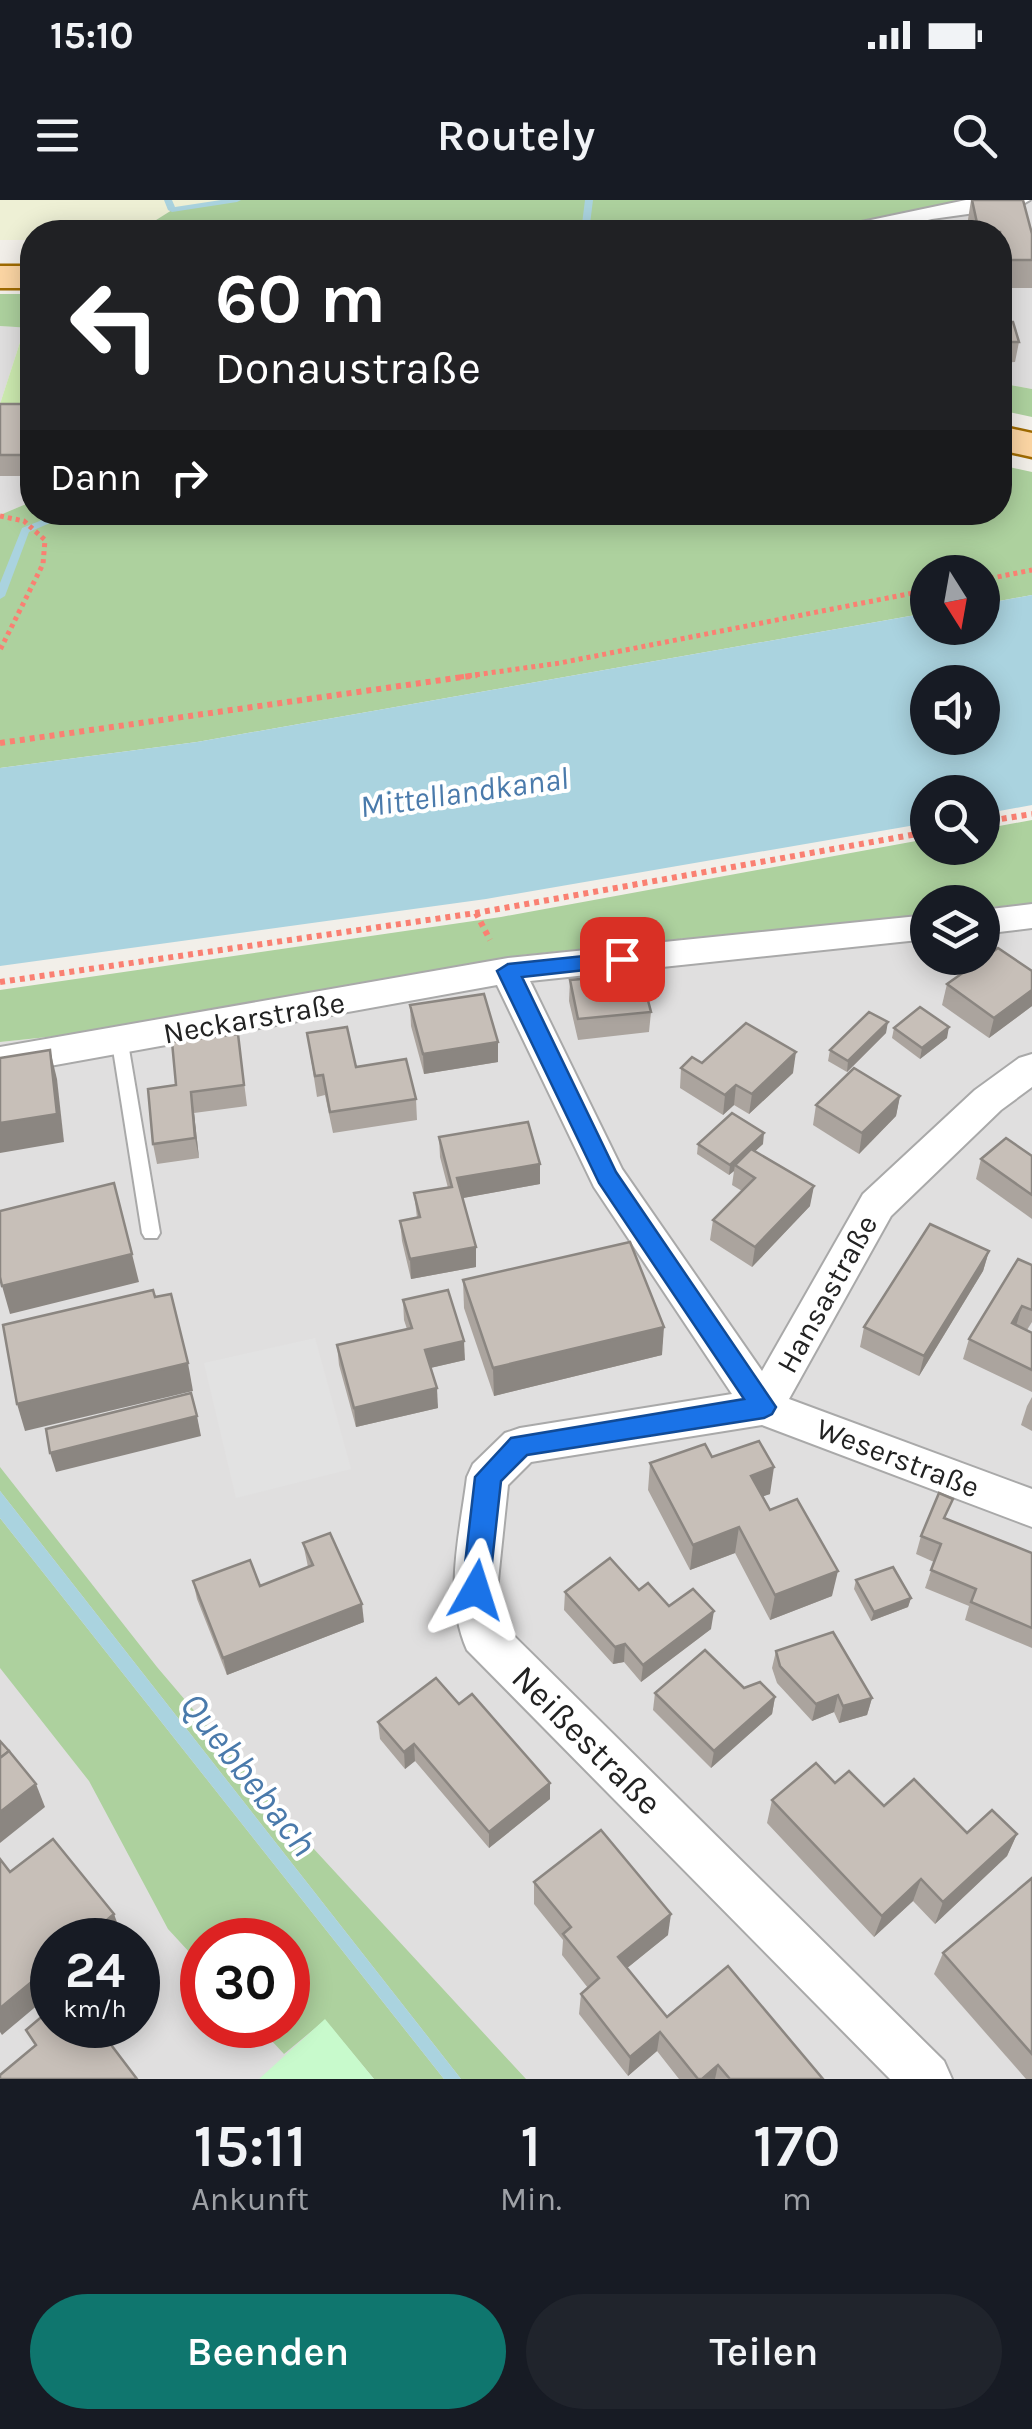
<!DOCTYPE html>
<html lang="de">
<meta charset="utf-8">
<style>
:root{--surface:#171b24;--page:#20242c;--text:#f1f3f6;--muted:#9ea1a6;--accent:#0f766e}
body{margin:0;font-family:Karla,sans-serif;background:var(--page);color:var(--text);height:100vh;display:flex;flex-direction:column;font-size:38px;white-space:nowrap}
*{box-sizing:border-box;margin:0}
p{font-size:32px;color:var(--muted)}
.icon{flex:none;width:55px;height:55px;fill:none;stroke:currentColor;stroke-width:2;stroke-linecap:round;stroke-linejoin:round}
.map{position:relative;height:1879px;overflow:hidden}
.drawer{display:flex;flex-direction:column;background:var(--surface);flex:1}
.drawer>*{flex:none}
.banner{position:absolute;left:20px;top:20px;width:992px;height:305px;border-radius:40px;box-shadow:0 5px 25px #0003;background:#202124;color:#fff;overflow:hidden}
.needle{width:65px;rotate:169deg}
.tools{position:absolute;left:910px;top:355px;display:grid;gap:20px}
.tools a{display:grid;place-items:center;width:90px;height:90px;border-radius:50%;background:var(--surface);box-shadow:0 5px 25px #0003;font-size:50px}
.speed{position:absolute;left:30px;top:1718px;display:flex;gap:20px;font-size:50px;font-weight:700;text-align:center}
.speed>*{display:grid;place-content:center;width:130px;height:130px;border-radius:50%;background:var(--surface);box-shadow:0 5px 25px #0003;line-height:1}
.speed small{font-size:25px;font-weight:400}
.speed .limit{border:15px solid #d22;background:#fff;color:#111}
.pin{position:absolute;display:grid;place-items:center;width:85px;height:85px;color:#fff;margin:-42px;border-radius:20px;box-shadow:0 5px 15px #0006}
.me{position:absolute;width:110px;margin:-55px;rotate:6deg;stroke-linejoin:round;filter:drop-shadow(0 0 8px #0008)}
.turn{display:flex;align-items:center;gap:35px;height:210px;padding:0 30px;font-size:45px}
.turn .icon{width:130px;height:130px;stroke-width:2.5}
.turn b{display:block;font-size:70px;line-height:85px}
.then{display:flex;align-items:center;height:95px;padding:0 30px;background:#0003;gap:20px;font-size:38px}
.eta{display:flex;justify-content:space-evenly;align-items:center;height:170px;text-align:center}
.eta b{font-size:60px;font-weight:600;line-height:70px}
.primary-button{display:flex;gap:20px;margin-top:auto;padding:20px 30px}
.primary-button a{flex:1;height:115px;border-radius:60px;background:var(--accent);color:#fff;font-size:40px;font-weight:600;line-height:115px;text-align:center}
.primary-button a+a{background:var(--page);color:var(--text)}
.status{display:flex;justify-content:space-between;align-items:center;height:70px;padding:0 50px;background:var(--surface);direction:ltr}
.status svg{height:28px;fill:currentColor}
header{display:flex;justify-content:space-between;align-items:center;height:130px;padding:0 30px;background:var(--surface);font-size:45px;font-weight:600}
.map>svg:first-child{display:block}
.residential{fill:#e0dfdf;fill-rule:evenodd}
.farmland{fill:#eef0d5}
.grass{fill:#cdebb0}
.forest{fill:#add19e}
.park{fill:#c8facc}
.parking{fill:#e2e2e2}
.water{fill:#aad3df;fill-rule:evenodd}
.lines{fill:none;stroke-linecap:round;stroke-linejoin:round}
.stream{fill:#aad3df;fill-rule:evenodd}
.lane-casing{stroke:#a9a9a9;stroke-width:4}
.street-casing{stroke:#a9a9a9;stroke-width:4}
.primary-casing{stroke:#a06b00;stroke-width:5}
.path-far1{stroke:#fa8072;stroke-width:5;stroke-dasharray:4 4;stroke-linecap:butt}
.path{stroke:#fa8072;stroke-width:6;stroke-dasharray:5 5;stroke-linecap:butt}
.lane{fill:#fff;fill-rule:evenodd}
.street{fill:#fff;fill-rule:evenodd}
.primary{fill:#fcd6a4;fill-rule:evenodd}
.wall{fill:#aba49e}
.shaded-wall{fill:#8b8681}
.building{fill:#c7bfb8;stroke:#8b8681;stroke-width:2.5}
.route{fill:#1a73e8;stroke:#114b97;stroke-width:2.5}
.labels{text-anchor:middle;stroke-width:8;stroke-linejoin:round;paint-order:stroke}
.street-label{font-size:30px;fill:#222;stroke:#fff}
.water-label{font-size:32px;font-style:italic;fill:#4a7aab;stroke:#fff}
.near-street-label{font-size:35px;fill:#222;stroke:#fff}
.near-water-label{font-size:38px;font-style:italic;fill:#4a7aab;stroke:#fff}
</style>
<div class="status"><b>15:10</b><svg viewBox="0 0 49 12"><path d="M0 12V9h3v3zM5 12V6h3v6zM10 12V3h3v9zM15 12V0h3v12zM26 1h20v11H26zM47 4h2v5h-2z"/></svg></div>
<header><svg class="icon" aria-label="menu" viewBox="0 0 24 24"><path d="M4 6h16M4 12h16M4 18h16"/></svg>Routely<svg class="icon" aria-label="search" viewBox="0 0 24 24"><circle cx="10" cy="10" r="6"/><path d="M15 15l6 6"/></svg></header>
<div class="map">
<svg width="1032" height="1879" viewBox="0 0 1032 1879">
<rect width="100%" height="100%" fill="#f2efe9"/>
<!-- residential -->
<g class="residential">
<path d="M1018 0H1032V189L1000 183V32H943L932 12Z"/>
<path d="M0 126 25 127 0 204Z"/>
<path d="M0 216 32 218V289L26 304 0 315Z"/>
<path d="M1032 703V1879H0V842L115 830 523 755 927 714 928 758H982L983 708ZM52 1740H138V1825H52ZM202 1740H288V1825H202Z"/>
</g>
<!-- farmland -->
<path class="farmland" d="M0 0H237L172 10 137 32H32V40H0Z"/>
<!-- grass -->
<path class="grass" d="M25 127 32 128V218L0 216V204Z"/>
<!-- forest -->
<g class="forest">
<path d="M237 0H1018L932 13 943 32H137L172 10Z"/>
<path d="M0 94H32V128L0 126Z"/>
<path d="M1000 183 1032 189V217L1000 210Z"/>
<path d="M1000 265 1032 272V395L983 404 982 372H928L927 413 197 542 0 568V315L26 304 32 289V312H1000Z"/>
<path d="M1032 620V703L983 708 982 702H928L927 714 523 755 115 830 0 842V790L501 717 927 639 928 648H982L983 629Z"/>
<path d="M0 1267 157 1467 289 1622 526 1879H461L0 1291Z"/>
<path d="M0 1318 444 1879H374L325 1820 284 1854 257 1825H288V1740H202V1766L168 1729 89 1581 0 1468Z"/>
</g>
<!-- park -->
<path class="park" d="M325 1819 374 1879H259Z"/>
<!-- parking -->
<path class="parking" d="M315 1138 351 1269 236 1298 204 1163Z"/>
<!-- water -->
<g class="water">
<path d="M1032 395V605L983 614 982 592H928L927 623 486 699 0 766V568L197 542 927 413 928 428H982L983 404ZM928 482H982V538H928Z"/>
<path d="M0 1291 461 1879H444L0 1318Z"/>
</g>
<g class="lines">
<!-- stream -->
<g class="stream">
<path d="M164 0H172L175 7 221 0H241L237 2 172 12 168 10Z"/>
<path d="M585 0H593L589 32H581Z"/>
<path d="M62 312H76L29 332 5 396 0 399V383L22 328Z"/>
</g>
<defs>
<path id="lane" d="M120 837 128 843 160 1033 157 1038H145L142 1033 112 843Z"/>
<g id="street">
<path d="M966 0H1030L1018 7 932 19 876 32H835L847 25Z"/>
<path d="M1032 704V728L982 734V710Z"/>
<path d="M928 715V739L530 781 622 969 762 1171 863 994 975 890 1019 858 1032 854V887L1001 910 891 1016 789 1199 1032 1289V1327L762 1225 531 1262 508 1285 497 1390 504 1426 944 1861 952 1879H890L467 1450C443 1396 460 1334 467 1277L473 1264 505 1233 520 1228 732 1194 594 987 497 785 0 875V847L508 758Z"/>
</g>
<g id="primary">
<rect x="0" y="66" width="32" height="22"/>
<path d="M1000 226 1032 233V257L1000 250Z"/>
</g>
</defs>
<!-- lane casing -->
<use href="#lane" class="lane-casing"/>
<!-- street casing -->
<use href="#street" class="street-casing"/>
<!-- primary casing -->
<use href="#primary" class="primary-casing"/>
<!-- path-far1 -->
<g class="path-far1">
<path d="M0 316 24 321 45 340 43 364 0 450"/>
<path d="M982 380 1032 370"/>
<path d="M460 477 560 463 928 390"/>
</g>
<!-- path -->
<g class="path">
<path d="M0 543 477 475"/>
<path d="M982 622 1032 614"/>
<path d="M476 713 490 740"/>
<path d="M0 782 476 713 928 632"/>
</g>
<!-- lane -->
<use href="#lane" class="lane"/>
<!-- street -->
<use href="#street" class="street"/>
<!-- primary -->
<use href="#primary" class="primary"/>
</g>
<!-- wall -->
<g class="wall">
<path d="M971 0 1032 34V88H1000V32H968L967 26Z"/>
<path d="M1000 106 1003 116 1002 122 1019 142 1015 162 1000 163Z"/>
<path d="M0 204H32L29 276H0Z"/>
<path d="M1032 771V806L989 838 942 805 947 784Z"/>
<path d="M570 780 651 812 649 832 578 840 569 801Z"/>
<path d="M410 805 498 842V862L424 874 411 826Z"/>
<path d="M894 828 947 838 920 859 892 838Z"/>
<path d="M307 833 356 867 416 899 417 920 333 933 325 895 317 897Z"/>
<path d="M886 833 847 872 828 861 830 850Z"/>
<path d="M238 834 247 906 194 913 199 958 157 964 153 944 176 885Z"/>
<path d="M702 863 793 873 749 914 734 905 723 915 680 888 681 868Z"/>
<path d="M900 896 896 916 859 954 813 925 816 905Z"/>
<path d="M439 937 540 964V984L462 998 476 1067 411 1079 402 1041 400 1021 417 1018 414 993 448 988 440 957Z"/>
<path d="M698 944H763L755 951 810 1006 752 1067 710 1040 713 1020 742 991 732 985 734 971 729 975 697 954Z"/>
<path d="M1032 956V1019L976 979 981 959Z"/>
<path d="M989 1051 983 1071 919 1176 860 1147 864 1127Z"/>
<path d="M1032 1065V1122L1027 1130 1032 1133V1192L963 1159 969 1139Z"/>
<path d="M463 1080 662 1155 494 1196 464 1108Z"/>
<path d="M403 1100 465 1160 430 1168 438 1208 356 1227 339 1165 337 1145 407 1129 404 1120Z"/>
<path d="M1032 1197V1231L1021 1225 1027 1206Z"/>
<path d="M712 1257 770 1294 763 1296 770 1310 832 1396 770 1420 735 1353 690 1370 648 1290 650 1263Z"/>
<path d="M946 1319 1032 1353V1448L965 1420 969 1406 925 1388 934 1362 916 1354 921 1336Z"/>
<path d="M303 1343 364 1422 227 1475 197 1399 193 1381 260 1386 308 1367Z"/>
<path d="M856 1380 911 1398 908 1407 871 1421 854 1389Z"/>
<path d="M639 1390 711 1429 641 1482 624 1462 613 1464 564 1410 565 1392Z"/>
<path d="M776 1451 872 1498 867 1515 839 1523 834 1512 812 1521 777 1483 772 1468Z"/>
<path d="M744 1488 775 1497 772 1514 711 1568 653 1510 655 1493Z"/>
<path d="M459 1504 550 1599 489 1648 415 1561 405 1569 380 1539 378 1522Z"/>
<path d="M835 1583 884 1606 967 1633 1017 1634 1007 1656 935 1724 913 1701 874 1737 767 1623 772 1600Z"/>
<path d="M1032 1678V1879H1026L934 1774 943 1753Z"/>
<path d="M534 1682 668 1735 627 1768 667 1817 823 1879H679L657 1851 628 1876 579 1814 581 1794 588 1788 562 1755 563 1740 534 1704Z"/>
</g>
<!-- shaded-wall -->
<g class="shaded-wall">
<path d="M32 227V263L29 276 25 255Z"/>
<path d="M1032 790V806L989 838 994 818Z"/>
<path d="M888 822 886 833 847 872 848 861Z"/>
<path d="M949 827 947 838 920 859 922 848Z"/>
<path d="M498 842V862L424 874 423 854Z"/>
<path d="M50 850 57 879 64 942 0 953V923Z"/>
<path d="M796 852 793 873 749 914 752 894Z"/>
<path d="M736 885 734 905 723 915 725 895Z"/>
<path d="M191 892 194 913 199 958 195 938Z"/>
<path d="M900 896 896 916 859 954 862 933Z"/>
<path d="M764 933 763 944 738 967 735 965 734 971 729 975 730 965Z"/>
<path d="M540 964V984L458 999 457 978Z"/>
<path d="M814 986 810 1006 752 1067 755 1047Z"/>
<path d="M476 1047V1067L411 1079 410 1059Z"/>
<path d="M989 1051 983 1071 919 1176 924 1156Z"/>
<path d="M132 1054 139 1082 10 1114 2 1086Z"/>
<path d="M1022 1106 1016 1126 1012 1123Z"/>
<path d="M664 1127 662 1155 494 1196 493 1168Z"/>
<path d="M464 1141 465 1160 426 1169 425 1150Z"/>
<path d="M188 1163 193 1191 25 1231 17 1204Z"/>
<path d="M437 1188 438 1208 356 1227 354 1208Z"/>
<path d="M197 1216 201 1236 56 1272 50 1253Z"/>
<path d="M774 1267 770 1294 747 1302 751 1276Z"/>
<path d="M739 1327 735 1353 690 1370 693 1345Z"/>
<path d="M838 1371 832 1396 770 1420 775 1395Z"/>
<path d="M911 1398 908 1407 871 1421 874 1412Z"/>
<path d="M362 1404 364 1422 227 1475 223 1458Z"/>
<path d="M714 1411 711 1429 641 1482 643 1465Z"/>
<path d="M625 1444 624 1462 613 1464 615 1447Z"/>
<path d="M838 1495 834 1512 812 1521 816 1504Z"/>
<path d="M775 1497 772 1514 711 1568 714 1551Z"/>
<path d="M872 1498 867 1515 839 1523 843 1506Z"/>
<path d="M414 1544 415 1561 405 1569 404 1552Z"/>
<path d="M550 1583V1599L489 1648V1632Z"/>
<path d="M36 1584 45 1607 0 1643V1612Z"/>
<path d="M1017 1634 1007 1656 935 1724 943 1702Z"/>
<path d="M921 1679 913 1701 874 1737 882 1716Z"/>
<path d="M114 1714 122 1736 117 1740H83Z"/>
<path d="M671 1714 668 1735 616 1777 618 1757Z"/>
<path d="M52 1765V1793L2 1835 0 1832V1808Z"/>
<path d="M660 1832 657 1851 628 1876 630 1857Z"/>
<path d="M718 1865 715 1879H702Z"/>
</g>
<!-- building -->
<g class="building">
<path d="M972 0H1023L1032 34V60H1000V32H979Z"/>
<path d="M1000 122H1013L1019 142H1000Z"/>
<path d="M0 204H32V227L25 255H0Z"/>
<path d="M998 748 1032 771V790L994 818 947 784Z"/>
<path d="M641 774 651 812 578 819 570 780Z"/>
<path d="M484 794 498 842 423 854 410 805Z"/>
<path d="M920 807 949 827 922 848 894 828Z"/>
<path d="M869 812 888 822 848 861 830 850Z"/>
<path d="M746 823 796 852 752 894 736 885 725 895 681 868 692 857 702 863Z"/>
<path d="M347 827 356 867 406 859 416 899 330 912 323 875 315 876 307 833Z"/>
<path d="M238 834 244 885 191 892 195 938 153 944 148 889 176 885 172 842Z"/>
<path d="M50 850 57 914 0 923V858Z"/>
<path d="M854 868 900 896 862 933 816 905Z"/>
<path d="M732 913 764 933 730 965 698 944Z"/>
<path d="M528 922 540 964 457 978 476 1047 410 1059 400 1021 420 1017 414 993 452 987 439 937Z"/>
<path d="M1006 938 1032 956V995L981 959Z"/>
<path d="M751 949 814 986 755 1047 713 1020 755 978 735 965Z"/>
<path d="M114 983 132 1054 2 1086 0 1077V1011Z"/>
<path d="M930 1024 989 1051 924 1156 864 1127Z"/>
<path d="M630 1042 664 1127 493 1168 463 1080Z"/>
<path d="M1018 1059 1032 1065V1110L1022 1106 1012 1123 1032 1133V1170L969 1139Z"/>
<path d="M153 1090 155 1097 171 1094 188 1163 17 1204 3 1125Z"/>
<path d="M448 1090 464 1141 425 1150 437 1188 354 1208 337 1145 412 1128 403 1100Z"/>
<path d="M191 1193 197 1216 50 1253 46 1229Z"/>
<path d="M759 1241 774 1267 751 1276 770 1310 797 1299 838 1371 775 1395 739 1327 693 1345 650 1263 705 1244 712 1257Z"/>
<path d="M939 1293 953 1299 944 1318 1032 1353V1428L971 1402 976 1389 931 1370 941 1344 921 1336Z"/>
<path d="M330 1333 362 1404 223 1458 193 1381 250 1360 260 1386 313 1365 303 1343Z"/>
<path d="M610 1358 639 1390 648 1383 669 1406 693 1389 714 1411 643 1465 625 1444 615 1447 565 1392Z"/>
<path d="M893 1367 911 1398 874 1412 856 1380Z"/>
<path d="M833 1432 872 1498 843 1506 838 1495 816 1504 780 1466 776 1451Z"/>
<path d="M705 1450 744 1488 760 1482 775 1497 714 1551 655 1493Z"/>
<path d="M436 1478 459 1504 472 1494 550 1583 489 1632 414 1544 404 1552 378 1522Z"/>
<path d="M0 1541 9 1551 0 1558Z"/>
<path d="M9 1551 36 1584 0 1612V1558Z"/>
<path d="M816 1563 835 1583 849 1571 884 1606 914 1579 967 1633 992 1610 1017 1634 943 1702 921 1679 882 1716 772 1600Z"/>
<path d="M601 1630 671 1714 618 1757 667 1817 728 1766 823 1879H730L718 1865 702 1879H698L660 1832 630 1857 581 1794 599 1778 563 1734 571 1727 534 1682Z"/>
<path d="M53 1639 114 1714 83 1740H52V1765L0 1808V1659L10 1672Z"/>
<path d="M1032 1678V1854L943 1753Z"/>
<path d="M52 1808V1825H96L137 1879H0V1875L36 1845 26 1830Z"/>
</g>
<!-- route -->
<path class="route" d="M622 752 630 754 633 759 630 765 522 777 616 972 776 1207 772 1214 764 1218 527 1255 501 1281 489 1390 485 1399 476 1402 466 1399 462 1390 475 1277 511 1238 744 1199 599 983 497 771 508 764Z"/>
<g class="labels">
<!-- street labels -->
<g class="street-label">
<text transform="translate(254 818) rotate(-10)" y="10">Neckarstraße</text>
<text transform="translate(827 1094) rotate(-61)" y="10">Hansastraße</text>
<text transform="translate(898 1258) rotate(21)" y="10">Weserstraße</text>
</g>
<!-- water labels -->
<g class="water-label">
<text transform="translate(464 592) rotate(-8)" y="11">Mittellandkanal</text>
</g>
<!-- near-street labels -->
<g class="near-street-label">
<text transform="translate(587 1540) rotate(45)" y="12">Neißestraße</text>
</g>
<!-- near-water labels -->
<g class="near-water-label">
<text transform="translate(249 1574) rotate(52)" y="13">Quebbebach</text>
</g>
</g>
</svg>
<div class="tools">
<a><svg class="needle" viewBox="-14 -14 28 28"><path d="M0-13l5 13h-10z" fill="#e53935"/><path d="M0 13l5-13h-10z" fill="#9ea1a6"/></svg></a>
<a><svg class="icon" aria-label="sound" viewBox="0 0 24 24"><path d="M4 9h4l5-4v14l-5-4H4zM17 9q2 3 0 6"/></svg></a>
<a><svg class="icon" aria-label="search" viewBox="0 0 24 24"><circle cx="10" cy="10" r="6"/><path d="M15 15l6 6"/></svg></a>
<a><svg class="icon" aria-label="layers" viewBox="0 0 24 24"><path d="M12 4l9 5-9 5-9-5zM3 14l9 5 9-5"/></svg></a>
</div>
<div class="speed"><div>24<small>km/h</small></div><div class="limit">30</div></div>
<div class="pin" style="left:622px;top:759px;background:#d93025"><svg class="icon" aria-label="arrive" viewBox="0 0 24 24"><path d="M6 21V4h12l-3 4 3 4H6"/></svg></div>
<svg class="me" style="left:476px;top:1390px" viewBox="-20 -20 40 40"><path d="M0-17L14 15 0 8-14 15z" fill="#1a73e8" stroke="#fff" stroke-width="4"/></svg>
<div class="banner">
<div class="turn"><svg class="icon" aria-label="left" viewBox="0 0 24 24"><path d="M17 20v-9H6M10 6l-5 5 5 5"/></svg><div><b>60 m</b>Donaustraße</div></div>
<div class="then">Dann<svg class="icon" aria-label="right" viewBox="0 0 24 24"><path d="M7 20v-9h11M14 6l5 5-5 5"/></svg></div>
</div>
</div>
<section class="drawer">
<div class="eta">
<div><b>15:11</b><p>Ankunft</p></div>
<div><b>1</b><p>Min.</p></div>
<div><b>170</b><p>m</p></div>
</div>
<div class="primary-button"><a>Beenden</a><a>Teilen</a></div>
</section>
